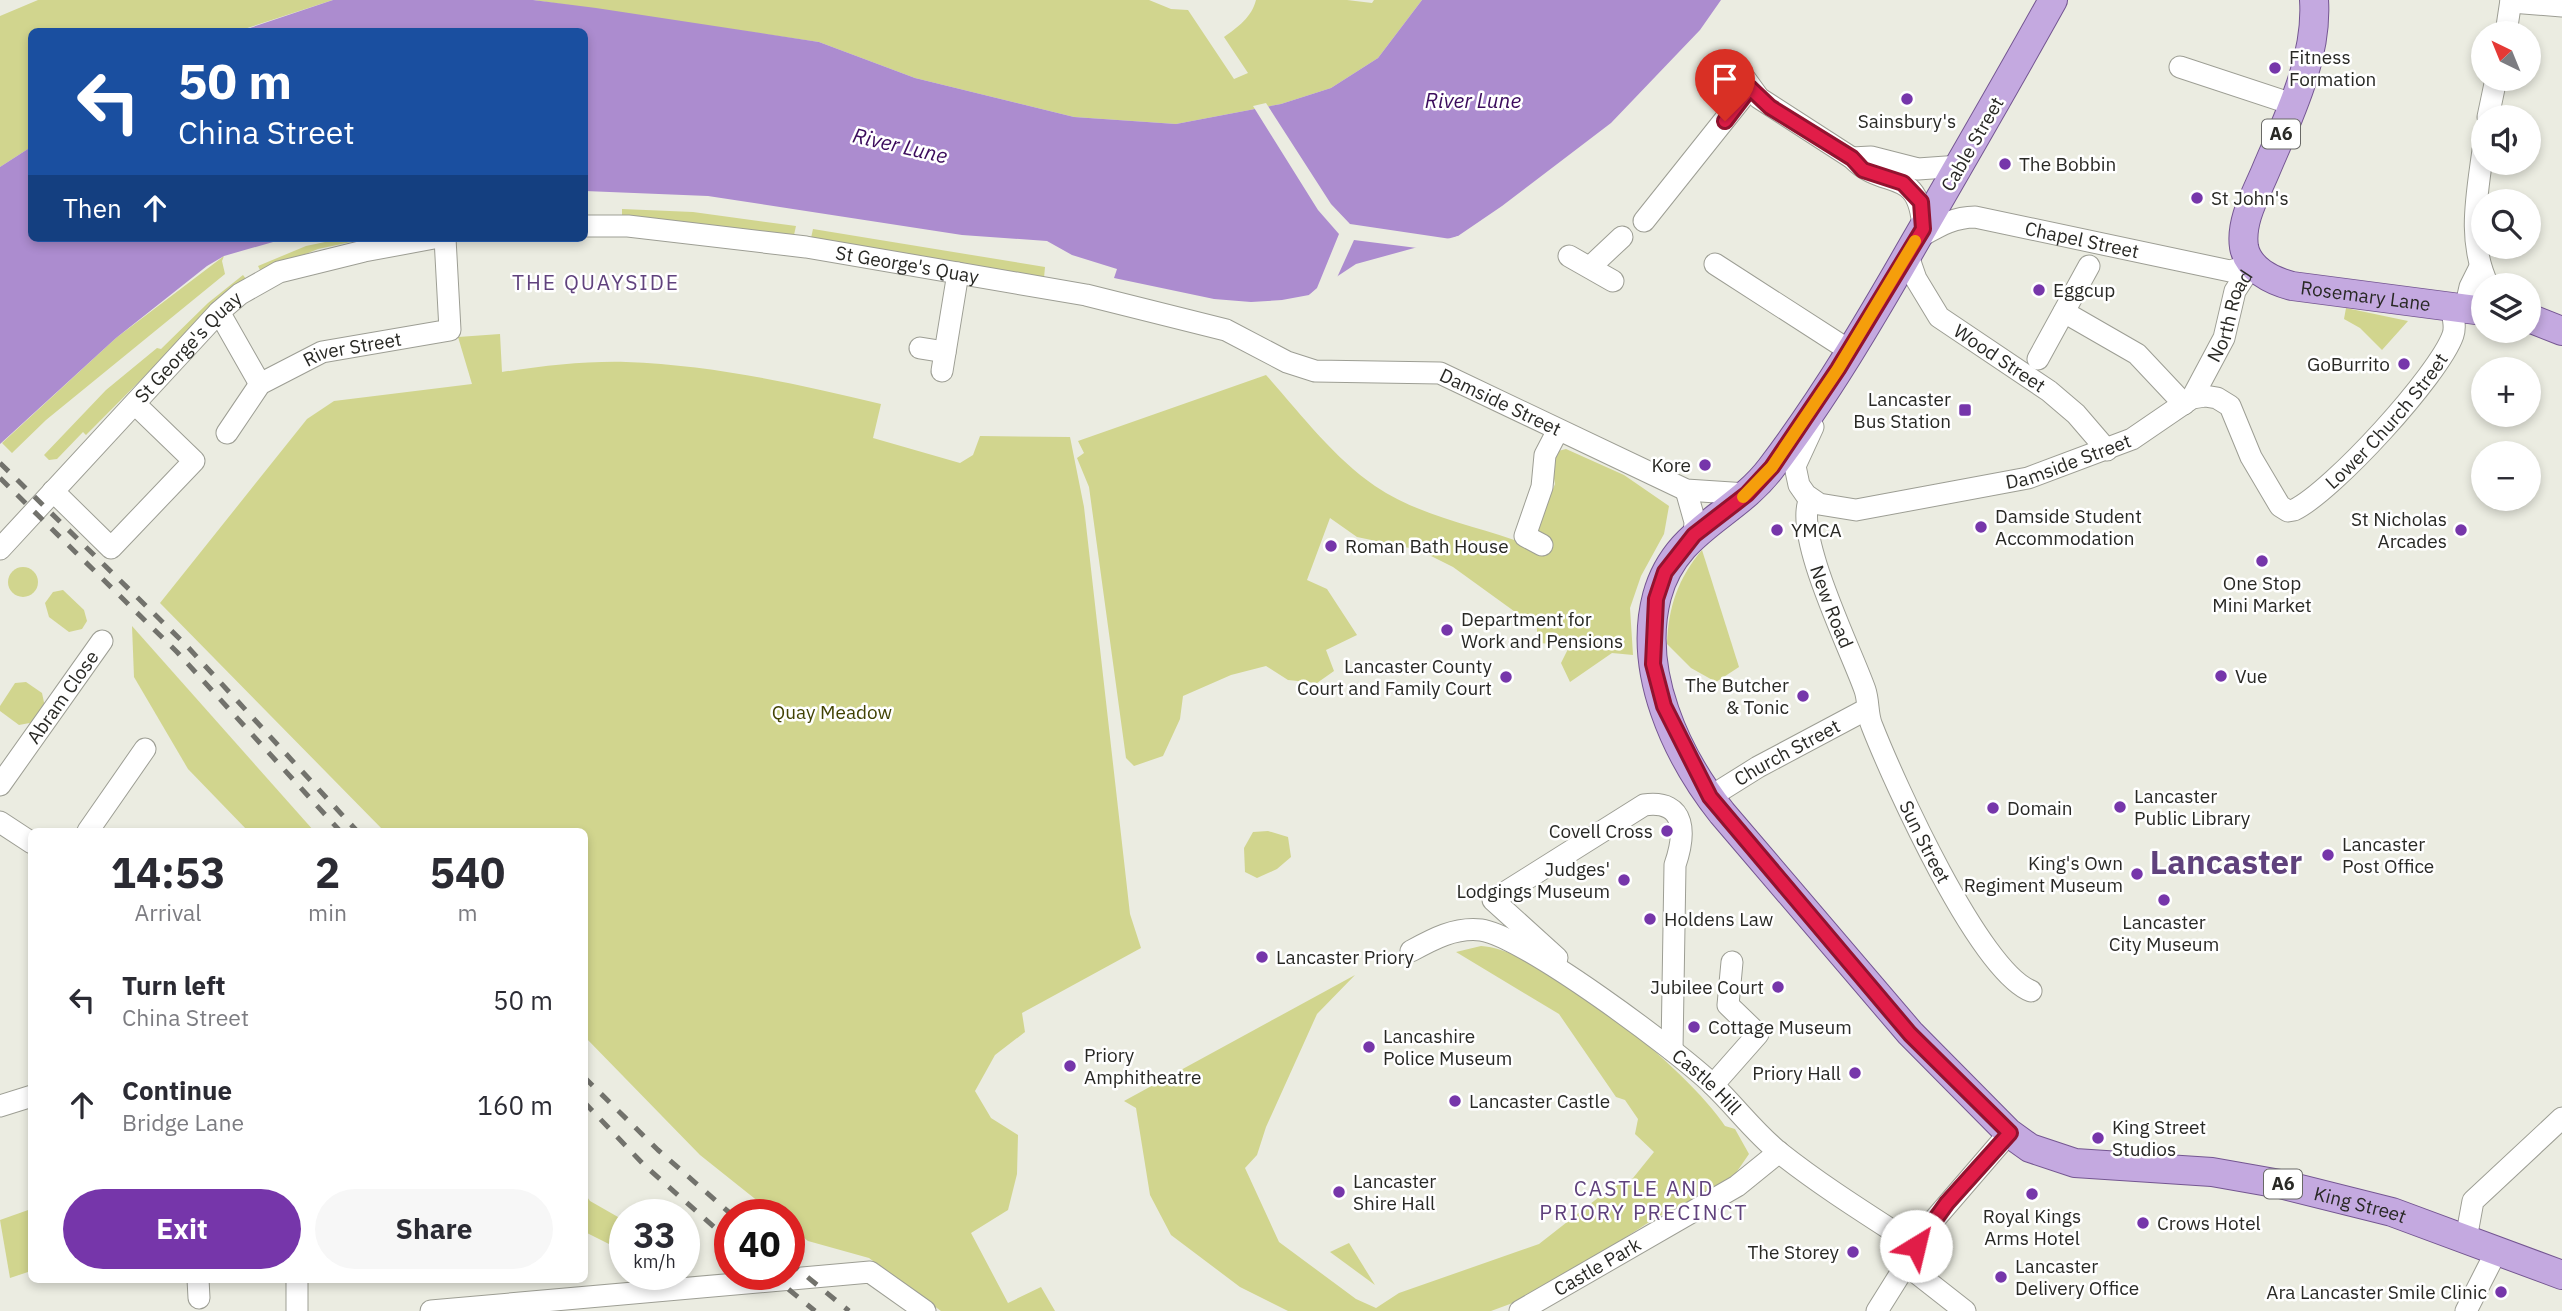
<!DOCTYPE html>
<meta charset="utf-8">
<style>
:root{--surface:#fff;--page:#f7f7f7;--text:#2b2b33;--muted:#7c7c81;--accent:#7636aa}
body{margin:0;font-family:"IBM Plex Sans",sans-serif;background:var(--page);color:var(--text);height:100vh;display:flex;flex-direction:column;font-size:26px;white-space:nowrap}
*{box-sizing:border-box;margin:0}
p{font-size:23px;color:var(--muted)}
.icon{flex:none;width:38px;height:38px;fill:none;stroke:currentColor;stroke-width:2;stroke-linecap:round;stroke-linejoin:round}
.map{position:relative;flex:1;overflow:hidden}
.panel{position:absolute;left:28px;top:828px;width:560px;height:455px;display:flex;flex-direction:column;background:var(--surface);border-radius:10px;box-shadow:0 4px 10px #0003}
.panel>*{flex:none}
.hud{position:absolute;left:28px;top:28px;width:560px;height:214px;border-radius:10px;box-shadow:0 4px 10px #0003;background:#1a4fa0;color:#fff;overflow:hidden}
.needle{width:46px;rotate:317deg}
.controls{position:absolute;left:2471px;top:21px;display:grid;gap:14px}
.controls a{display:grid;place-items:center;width:70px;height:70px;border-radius:50%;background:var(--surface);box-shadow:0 4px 10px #0003;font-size:35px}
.speed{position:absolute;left:609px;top:1199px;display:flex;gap:14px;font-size:35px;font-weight:700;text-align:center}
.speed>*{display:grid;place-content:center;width:91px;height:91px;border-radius:50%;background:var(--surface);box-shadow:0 4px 10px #0003;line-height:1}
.speed small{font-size:18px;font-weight:400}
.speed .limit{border:10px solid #d22;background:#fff;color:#111}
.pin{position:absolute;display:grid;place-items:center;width:60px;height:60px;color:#fff;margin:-72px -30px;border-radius:50% 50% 50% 0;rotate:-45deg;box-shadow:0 0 7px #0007}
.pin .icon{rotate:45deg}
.me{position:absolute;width:77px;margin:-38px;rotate:36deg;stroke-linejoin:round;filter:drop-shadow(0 0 5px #0008)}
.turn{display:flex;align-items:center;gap:24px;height:147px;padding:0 35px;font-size:32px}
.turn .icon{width:91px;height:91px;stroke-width:2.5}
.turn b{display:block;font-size:49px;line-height:60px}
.then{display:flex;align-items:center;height:66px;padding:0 35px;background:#0003;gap:14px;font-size:26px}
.eta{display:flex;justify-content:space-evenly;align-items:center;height:119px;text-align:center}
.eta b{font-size:42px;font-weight:800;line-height:49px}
.primary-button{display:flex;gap:14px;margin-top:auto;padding:14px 35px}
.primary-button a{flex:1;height:80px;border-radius:42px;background:var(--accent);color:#fff;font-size:28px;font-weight:800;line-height:80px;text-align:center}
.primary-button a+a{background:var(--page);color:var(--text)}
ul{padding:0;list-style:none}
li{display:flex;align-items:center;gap:21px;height:105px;padding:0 35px}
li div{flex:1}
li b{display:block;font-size:26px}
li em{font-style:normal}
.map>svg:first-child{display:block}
.green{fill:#d1d58e}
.water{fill:#ac8ccf}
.pier{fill:#ebece1}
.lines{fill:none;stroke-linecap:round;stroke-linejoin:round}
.minor-casing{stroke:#9d9e94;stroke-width:23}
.major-casing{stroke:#745691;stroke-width:30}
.minor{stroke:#fff;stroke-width:21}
.major{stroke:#c4a9e0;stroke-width:28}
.rail{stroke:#72726c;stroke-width:5;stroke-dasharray:12 12;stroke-linecap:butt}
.route-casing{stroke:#92132f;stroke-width:18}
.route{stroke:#e11d48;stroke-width:12}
.slow{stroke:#f59e0b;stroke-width:12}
.poi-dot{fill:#7636aa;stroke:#fff;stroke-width:2.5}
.labels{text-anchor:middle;stroke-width:5;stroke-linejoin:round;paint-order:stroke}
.shield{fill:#fff;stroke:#696966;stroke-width:2}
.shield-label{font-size:18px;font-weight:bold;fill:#292925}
.poi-label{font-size:19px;fill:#292925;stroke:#fff;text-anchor:start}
.street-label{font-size:19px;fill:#292925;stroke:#fff}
.park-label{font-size:19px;fill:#424304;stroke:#fff}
.water-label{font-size:21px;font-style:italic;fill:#3b0b5c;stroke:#fff}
.neighbourhood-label{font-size:21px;letter-spacing:2px;fill:#60427d;stroke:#fff}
.town-label{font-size:33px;font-weight:bold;fill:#60427d;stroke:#fff}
</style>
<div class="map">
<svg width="2562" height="1311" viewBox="0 0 2562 1311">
<rect width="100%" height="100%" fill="#ebece1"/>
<!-- green -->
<g class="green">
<path d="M38 0H333L238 31 32 32 31 147 0 167V16Z"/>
<path d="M533 0H1149L1171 9 1188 10 1234 79 1248 73 1224 37C1237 28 1252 17 1256 0H1347L1372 3 1374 0H1422L1378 58 1331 88 1281 104 1176 124 1074 117 915 78 819 42Z"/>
<path d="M622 209 693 212 796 226 794 235 622 215Z"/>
<path d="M813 229 1045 267 1044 278 811 238Z"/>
<path d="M344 238H370L318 249 261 272 258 266 306 246Z"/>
<path d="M224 256 222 261 225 274 46 420 12 453 2 443 116 338Z"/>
<path d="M243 275 246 279 226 294 86 435 83 432 57 459 49 460 44 455 106 390 157 348 161 349 208 303Z"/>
<path d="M2346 308 2408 321 2382 350 2360 328 2344 319Z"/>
<path d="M500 334 502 372C543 366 584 361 626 362 713 365 797 384 881 404L873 438 960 463 973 455 980 436 1070 437 1084 507 1130 914 1141 948 1022 1013 1025 1032 995 1055 975 1091 991 1118 1018 1135 1017 1174 1008 1210 971 1233 1008 1303 1041 1287 1055 1311H941L869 1258 808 1241 789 1226V1214H774L700 1155 585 1037 584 831H384L160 603 307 419 334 401 472 384 458 337Z"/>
<path d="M1266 375C1300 413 1333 457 1375 486 1419 516 1477 526 1526 544L1538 525 1555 484 1551 463 1558 451 1566 449 1624 475 1669 506 1664 534 1641 576 1630 608 1633 655 1612 653 1570 682 1561 663 1570 645 1537 643V620L1518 614 1453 567 1419 550 1357 537 1330 518 1307 580 1327 589 1357 635 1326 650 1334 671 1317 683 1288 680 1266 666 1231 675 1183 696 1180 719 1163 756 1134 766 1126 758 1089 487 1077 458 1084 453 1078 441Z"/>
<path d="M1702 550 1739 667 1716 682 1691 668 1667 644C1668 608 1678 578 1702 550Z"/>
<circle cx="23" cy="582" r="15"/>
<path d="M63 590 84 610 87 621 82 629 69 632 49 617 45 603 53 592Z"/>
<path d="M132 626 314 831H248L188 769 134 677Z"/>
<path d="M26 682 42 693 45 707 35 722 19 725 0 711V706L15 683Z"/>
<path d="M1268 831 1288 837 1291 857 1277 869 1257 878 1245 872 1244 848 1253 832Z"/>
<path d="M1481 946C1543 949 1691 1073 1725 1126L1735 1129 1749 1154 1729 1183 1654 1219 1584 1264 1510 1304 1491 1311H1288L1240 1287 1171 1235 1150 1195 1136 1108 1124 1101 1355 975 1317 1014 1266 1127 1257 1155 1245 1168 1279 1242 1356 1299 1376 1308 1399 1293 1539 1244 1617 1183H1629L1654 1152 1635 1134 1638 1119 1625 1100 1616 1097 1559 1014 1456 952Z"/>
<path d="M585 1194 590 1201 625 1221V1252L585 1232Z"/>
<path d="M31 1209V1271L10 1278 0 1220Z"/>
<path d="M1349 1243 1375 1285 1330 1252Z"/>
</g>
<!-- water -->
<g class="water">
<path d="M333 0H533L596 8 819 42 915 78 1074 117 1176 124 1281 104 1331 88 1378 58 1422 0H1721L1700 30 1611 123 1502 206 1458 236 1356 264 1309 295 1282 300 1251 302 1214 299 1114 278 1117 269 1072 255 1047 241 962 235 708 196 585 191 584 32H238Z"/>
<path d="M31 147 32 238H287L224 256 207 266 116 338 0 444V167Z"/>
</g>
<!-- pier -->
<path class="pier" d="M1266 103 1331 204 1350 224 1451 239 1458 236 1459 239 1425 249 1354 240 1335 282 1312 297 1309 295 1317 288 1339 234 1318 210 1253 106Z"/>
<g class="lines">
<defs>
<g id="minor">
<path d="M2511 2 2562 6"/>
<path d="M2506 33 2511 0"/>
<path d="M1733 62 1759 98 1852 158C1885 192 1919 164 1923 229"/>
<path d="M2180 67 2292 104"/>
<path d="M2488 117 2496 79"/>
<path d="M2483 150C2477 196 2467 241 2488 285"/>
<path d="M1852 158 1871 157 1918 169 1960 166"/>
<path d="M1644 221 1750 88"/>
<path id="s1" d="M584 226H628L806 247 1086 295 1226 330 1287 362 1315 371 1440 373 1686 490 1747 494"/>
<path id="s2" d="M1916 239C1936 228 1952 217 1975 217L2230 271 2252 265"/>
<path d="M1569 256 1613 281"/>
<path id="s3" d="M1908 256 1916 279 1939 317 2049 391 2076 414 2107 450"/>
<path d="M1715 264 1850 351"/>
<path d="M1590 267 1622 237"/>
<path d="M2465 309 2470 287 2480 267"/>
<path d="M219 312 260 384"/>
<path d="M2064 312 2137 354 2184 404"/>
<path d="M920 348 945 352"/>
<path d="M2038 359 2089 266"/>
<path d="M942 371 958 273"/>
<path id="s4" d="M2192 398 2224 338 2235 291 2252 265"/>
<path id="s5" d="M1813 427 1795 466 1799 485 1806 495 1819 504 1856 510 2028 478 2132 439 2192 398 2205 396 2217 398 2230 406 2251 457 2280 506 2288 511 2294 510C2333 491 2439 375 2453 335 2456 326 2453 317 2451 308"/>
<path id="s6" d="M227 433 260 384 322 352 450 330 445 238"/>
<path d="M1686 490 1695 522 1694 535"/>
<path d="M53 491 111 548 194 461 135 404"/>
<path id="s7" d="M1810 499C1792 533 1852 652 1865 690 1869 702 1867 715 1872 726 1894 782 1979 971 2031 991"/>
<path d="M1542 545 1525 536 1542 487 1545 455 1558 430"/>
<path id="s8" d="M0 549 219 312 240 294 279 272 364 251 434 238"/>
<path id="s9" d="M0 785 102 641"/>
<path id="s10" d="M1710 797 1758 767 1867 709"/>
<path d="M0 822 32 843"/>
<path d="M88 831 145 749"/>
<path id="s11" d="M1411 951C1433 939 1455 927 1481 930 1524 936 1678 1051 1713 1085 1736 1107 1755 1133 1780 1153 1823 1187 1870 1216 1916 1246"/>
<path d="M1557 958 1493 900 1644 805C1688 799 1685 836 1675 865L1672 1050"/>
<path d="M1713 1085 1758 1034 1728 1005 1732 962"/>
<path d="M0 1106 32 1096"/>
<path d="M2466 1239 2473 1201 2562 1118"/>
<path d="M1905 1264 1965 1311"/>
<path d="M198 1279 199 1298"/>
<path d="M297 1279V1311"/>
<path d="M431 1311 870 1272 925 1311"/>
<path id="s12" d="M1520 1311 1737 1186 1779 1152"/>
<path d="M1877 1311 1934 1220 2009 1133"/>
<path d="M2466 1311 2497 1250"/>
</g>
<g id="major">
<path id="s13" d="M2053 0C2008 81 1962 160 1916 240 1872 317 1825 397 1771 468 1734 517 1675 529 1657 596 1637 671 1676 755 1722 813L1910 1033 2009 1133 2030 1148 2075 1163 2212 1172 2280 1184 2392 1212 2562 1275"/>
<path id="s14" d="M2314 0C2318 58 2288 118 2266 170 2256 194 2240 221 2244 247 2248 269 2272 281 2292 286L2483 311"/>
<path d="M2529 318 2562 331"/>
</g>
</defs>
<!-- minor casing -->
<use href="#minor" class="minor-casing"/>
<!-- major casing -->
<use href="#major" class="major-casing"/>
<!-- minor -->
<use href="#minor" class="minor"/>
<!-- major -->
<use href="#major" class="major"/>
<!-- rail -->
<g class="rail">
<path d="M0 463 185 644 357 831"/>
<path d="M0 478 177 652 340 831"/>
<path d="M584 1077 658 1150 731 1214"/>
<path d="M584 1102 644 1165 730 1241"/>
<path d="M789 1262 849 1311"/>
<path d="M770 1274 815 1311"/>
</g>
</g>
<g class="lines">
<defs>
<path id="route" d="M1725 121 1750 88 1770 107 1852 158 1863 170 1903 183 1921 202 1923 229 1838 369 1772 467 1747 494 1694 535 1665 572 1656 599 1653 664 1664 706 1710 797 1910 1034 2010 1133 1947 1203 1916 1246"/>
</defs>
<!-- route casing -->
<use href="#route" class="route-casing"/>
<!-- route -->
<use href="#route" class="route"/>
<!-- slow -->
<path class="slow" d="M1743 497 1772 467 1838 369 1915 241"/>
</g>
<!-- markers -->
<g class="poi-dot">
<circle cx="2275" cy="68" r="7"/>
<circle cx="1907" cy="99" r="7"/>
<circle cx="2005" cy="164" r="7"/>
<circle cx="2197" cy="198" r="7"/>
<circle cx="2039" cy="290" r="7"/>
<circle cx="2404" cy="364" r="7"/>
<rect x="1958" y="403" width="14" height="14" rx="3.5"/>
<circle cx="1705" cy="465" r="7"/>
<circle cx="1981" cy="527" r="7"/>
<circle cx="1777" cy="530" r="7"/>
<circle cx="2461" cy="530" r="7"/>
<circle cx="1331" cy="546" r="7"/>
<circle cx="2262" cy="561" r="7"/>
<circle cx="1447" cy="630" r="7"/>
<circle cx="2221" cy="676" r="7"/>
<circle cx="1506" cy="677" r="7"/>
<circle cx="1803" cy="696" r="7"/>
<circle cx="2120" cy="807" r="7"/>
<circle cx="1993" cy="808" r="7"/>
<circle cx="1667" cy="831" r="7"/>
<circle cx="2328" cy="855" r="7"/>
<circle cx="2137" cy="874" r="7"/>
<circle cx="1624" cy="880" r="7"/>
<circle cx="2164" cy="900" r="7"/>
<circle cx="1650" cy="919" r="7"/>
<circle cx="1262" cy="957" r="7"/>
<circle cx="1778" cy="987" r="7"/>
<circle cx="1694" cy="1027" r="7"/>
<circle cx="1369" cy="1047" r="7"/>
<circle cx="1070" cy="1066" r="7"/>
<circle cx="1855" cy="1073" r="7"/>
<circle cx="1455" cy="1101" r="7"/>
<circle cx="2098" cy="1138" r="7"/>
<circle cx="1339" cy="1192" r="7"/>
<circle cx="2032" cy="1194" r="7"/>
<circle cx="2143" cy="1223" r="7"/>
<circle cx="1853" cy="1252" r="7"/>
<circle cx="2001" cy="1277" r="7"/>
<circle cx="2501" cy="1292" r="7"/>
</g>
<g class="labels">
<!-- shield labels -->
<g class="shield">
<rect x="2262" y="119.5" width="38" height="29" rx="5"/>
<rect x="2264" y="1169.5" width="38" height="29" rx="5"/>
</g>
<g class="shield-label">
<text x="2281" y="140">A6</text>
<text x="2283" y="1190">A6</text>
</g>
<!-- poi labels -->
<g class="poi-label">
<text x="2289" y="64">Fitness<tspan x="2289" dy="22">Formation</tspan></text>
<text x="1907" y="128" text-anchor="middle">Sainsbury's</text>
<text x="2019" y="171">The Bobbin</text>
<text x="2211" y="205">St John's</text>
<text x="2053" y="297">Eggcup</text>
<text x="2390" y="371" text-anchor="end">GoBurrito</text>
<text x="1951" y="406" text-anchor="end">Lancaster<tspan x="1951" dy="22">Bus Station</tspan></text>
<text x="1691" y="472" text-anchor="end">Kore</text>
<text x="1995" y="523">Damside Student<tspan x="1995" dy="22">Accommodation</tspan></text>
<text x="2447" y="526" text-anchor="end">St Nicholas<tspan x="2447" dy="22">Arcades</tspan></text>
<text x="1791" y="537">YMCA</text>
<text x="1345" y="553">Roman Bath House</text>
<text x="2262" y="590" text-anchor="middle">One Stop<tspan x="2262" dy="22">Mini Market</tspan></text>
<text x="1461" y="626">Department for<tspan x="1461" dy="22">Work and Pensions</tspan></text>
<text x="1492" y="673" text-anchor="end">Lancaster County<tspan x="1492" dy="22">Court and Family Court</tspan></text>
<text x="2235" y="683">Vue</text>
<text x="1789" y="692" text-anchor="end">The Butcher<tspan x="1789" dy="22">&amp; Tonic</tspan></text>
<text x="2134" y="803">Lancaster<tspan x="2134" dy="22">Public Library</tspan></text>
<text x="2007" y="815">Domain</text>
<text x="1653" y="838" text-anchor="end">Covell Cross</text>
<text x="2342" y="851">Lancaster<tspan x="2342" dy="22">Post Office</tspan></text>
<text x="2123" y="870" text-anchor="end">King's Own<tspan x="2123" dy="22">Regiment Museum</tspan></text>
<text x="1610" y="876" text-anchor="end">Judges'<tspan x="1610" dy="22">Lodgings Museum</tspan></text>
<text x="1664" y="926">Holdens Law</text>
<text x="2164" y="929" text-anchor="middle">Lancaster<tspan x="2164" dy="22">City Museum</tspan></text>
<text x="1276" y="964">Lancaster Priory</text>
<text x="1764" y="994" text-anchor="end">Jubilee Court</text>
<text x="1708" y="1034">Cottage Museum</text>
<text x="1383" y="1043">Lancashire<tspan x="1383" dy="22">Police Museum</tspan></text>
<text x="1084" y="1062">Priory<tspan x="1084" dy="22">Amphitheatre</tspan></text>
<text x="1841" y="1080" text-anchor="end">Priory Hall</text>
<text x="1469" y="1108">Lancaster Castle</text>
<text x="2112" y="1134">King Street<tspan x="2112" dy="22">Studios</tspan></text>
<text x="1353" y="1188">Lancaster<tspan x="1353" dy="22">Shire Hall</tspan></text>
<text x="2032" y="1223" text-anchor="middle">Royal Kings<tspan x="2032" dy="22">Arms Hotel</tspan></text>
<text x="2157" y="1230">Crows Hotel</text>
<text x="1839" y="1259" text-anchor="end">The Storey</text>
<text x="2015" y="1273">Lancaster<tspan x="2015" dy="22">Delivery Office</tspan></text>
<text x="2487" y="1299" text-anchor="end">Ara Lancaster Smile Clinic</text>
</g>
<!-- street labels -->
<g class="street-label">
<text transform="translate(1972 144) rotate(-60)" y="7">Cable Street</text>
<text dy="7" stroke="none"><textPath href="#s2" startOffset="173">Chapel Street</textPath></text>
<text dy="7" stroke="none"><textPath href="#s1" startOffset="326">St George's Quay</textPath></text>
<text dy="7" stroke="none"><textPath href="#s14" startOffset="399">Rosemary Lane</textPath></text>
<text dy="7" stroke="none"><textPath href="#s4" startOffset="91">North Road</textPath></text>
<text dy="7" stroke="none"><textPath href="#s8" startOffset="276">St George's Quay</textPath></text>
<text dy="7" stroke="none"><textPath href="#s6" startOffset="159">River Street</textPath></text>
<text dy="7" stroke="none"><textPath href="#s3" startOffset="142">Wood Street</textPath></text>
<text dy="7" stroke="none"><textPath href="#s1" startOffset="942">Damside Street</textPath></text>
<text dy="7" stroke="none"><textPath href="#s5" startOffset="784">Lower Church Street</textPath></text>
<text dy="7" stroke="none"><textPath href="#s5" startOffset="346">Damside Street</textPath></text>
<text dy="7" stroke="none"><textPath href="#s7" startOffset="112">New Road</textPath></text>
<text dy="7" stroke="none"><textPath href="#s9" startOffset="108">Abram Close</textPath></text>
<text dy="7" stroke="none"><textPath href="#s10" startOffset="89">Church Street</textPath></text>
<text dy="7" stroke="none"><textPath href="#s7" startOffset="366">Sun Street</textPath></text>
<text dy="7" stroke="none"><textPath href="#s11" startOffset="348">Castle Hill</textPath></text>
<text dy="7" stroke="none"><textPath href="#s13" startOffset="1748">King Street</textPath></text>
<text dy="7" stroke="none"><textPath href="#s12" startOffset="89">Castle Park</textPath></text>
</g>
<!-- park labels -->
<g class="park-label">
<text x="832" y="719">Quay Meadow</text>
</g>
<!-- water labels -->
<g class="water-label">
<text x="1473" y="108">River Lune</text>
<text transform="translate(900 146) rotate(13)" y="7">River Lune</text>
</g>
<!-- neighbourhood labels -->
<g class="neighbourhood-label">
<text x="596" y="290">THE QUAYSIDE</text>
<text x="1644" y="1196">CASTLE AND<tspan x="1644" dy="24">PRIORY PRECINCT</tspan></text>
</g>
<!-- town labels -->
<g class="town-label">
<text x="2226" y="874">Lancaster</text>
</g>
</g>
</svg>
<div class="controls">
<a><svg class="needle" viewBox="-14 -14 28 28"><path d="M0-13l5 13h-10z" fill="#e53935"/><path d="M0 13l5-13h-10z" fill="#7c7c81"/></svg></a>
<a><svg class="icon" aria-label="sound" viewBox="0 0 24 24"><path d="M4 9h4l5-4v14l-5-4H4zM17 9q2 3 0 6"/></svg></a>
<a><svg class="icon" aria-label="search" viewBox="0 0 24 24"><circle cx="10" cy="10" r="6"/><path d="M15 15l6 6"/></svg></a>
<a><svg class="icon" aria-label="layers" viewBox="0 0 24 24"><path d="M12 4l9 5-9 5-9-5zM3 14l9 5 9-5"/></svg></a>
<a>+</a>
<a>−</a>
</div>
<div class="speed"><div>33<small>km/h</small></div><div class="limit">40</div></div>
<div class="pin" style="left:1725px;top:121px;background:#d93025"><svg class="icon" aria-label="arrive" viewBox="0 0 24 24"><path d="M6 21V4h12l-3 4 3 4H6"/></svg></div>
<svg class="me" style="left:1916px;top:1246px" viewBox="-20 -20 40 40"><circle r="19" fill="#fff"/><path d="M0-13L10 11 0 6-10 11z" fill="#e11d48"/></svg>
<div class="hud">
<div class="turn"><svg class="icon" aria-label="left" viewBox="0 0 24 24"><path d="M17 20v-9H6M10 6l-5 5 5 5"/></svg><div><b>50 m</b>China Street</div></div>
<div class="then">Then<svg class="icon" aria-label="ahead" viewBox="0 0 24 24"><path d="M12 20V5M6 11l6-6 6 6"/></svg></div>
</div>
<section class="panel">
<div class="eta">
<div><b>14:53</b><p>Arrival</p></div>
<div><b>2</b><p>min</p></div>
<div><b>540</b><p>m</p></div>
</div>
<ul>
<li><svg class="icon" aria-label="left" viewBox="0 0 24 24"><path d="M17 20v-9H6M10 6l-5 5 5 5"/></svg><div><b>Turn left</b><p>China Street</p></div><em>50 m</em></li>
<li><svg class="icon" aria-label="ahead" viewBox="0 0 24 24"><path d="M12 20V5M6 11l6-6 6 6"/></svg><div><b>Continue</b><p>Bridge Lane</p></div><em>160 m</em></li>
</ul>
<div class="primary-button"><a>Exit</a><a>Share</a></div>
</section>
</div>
